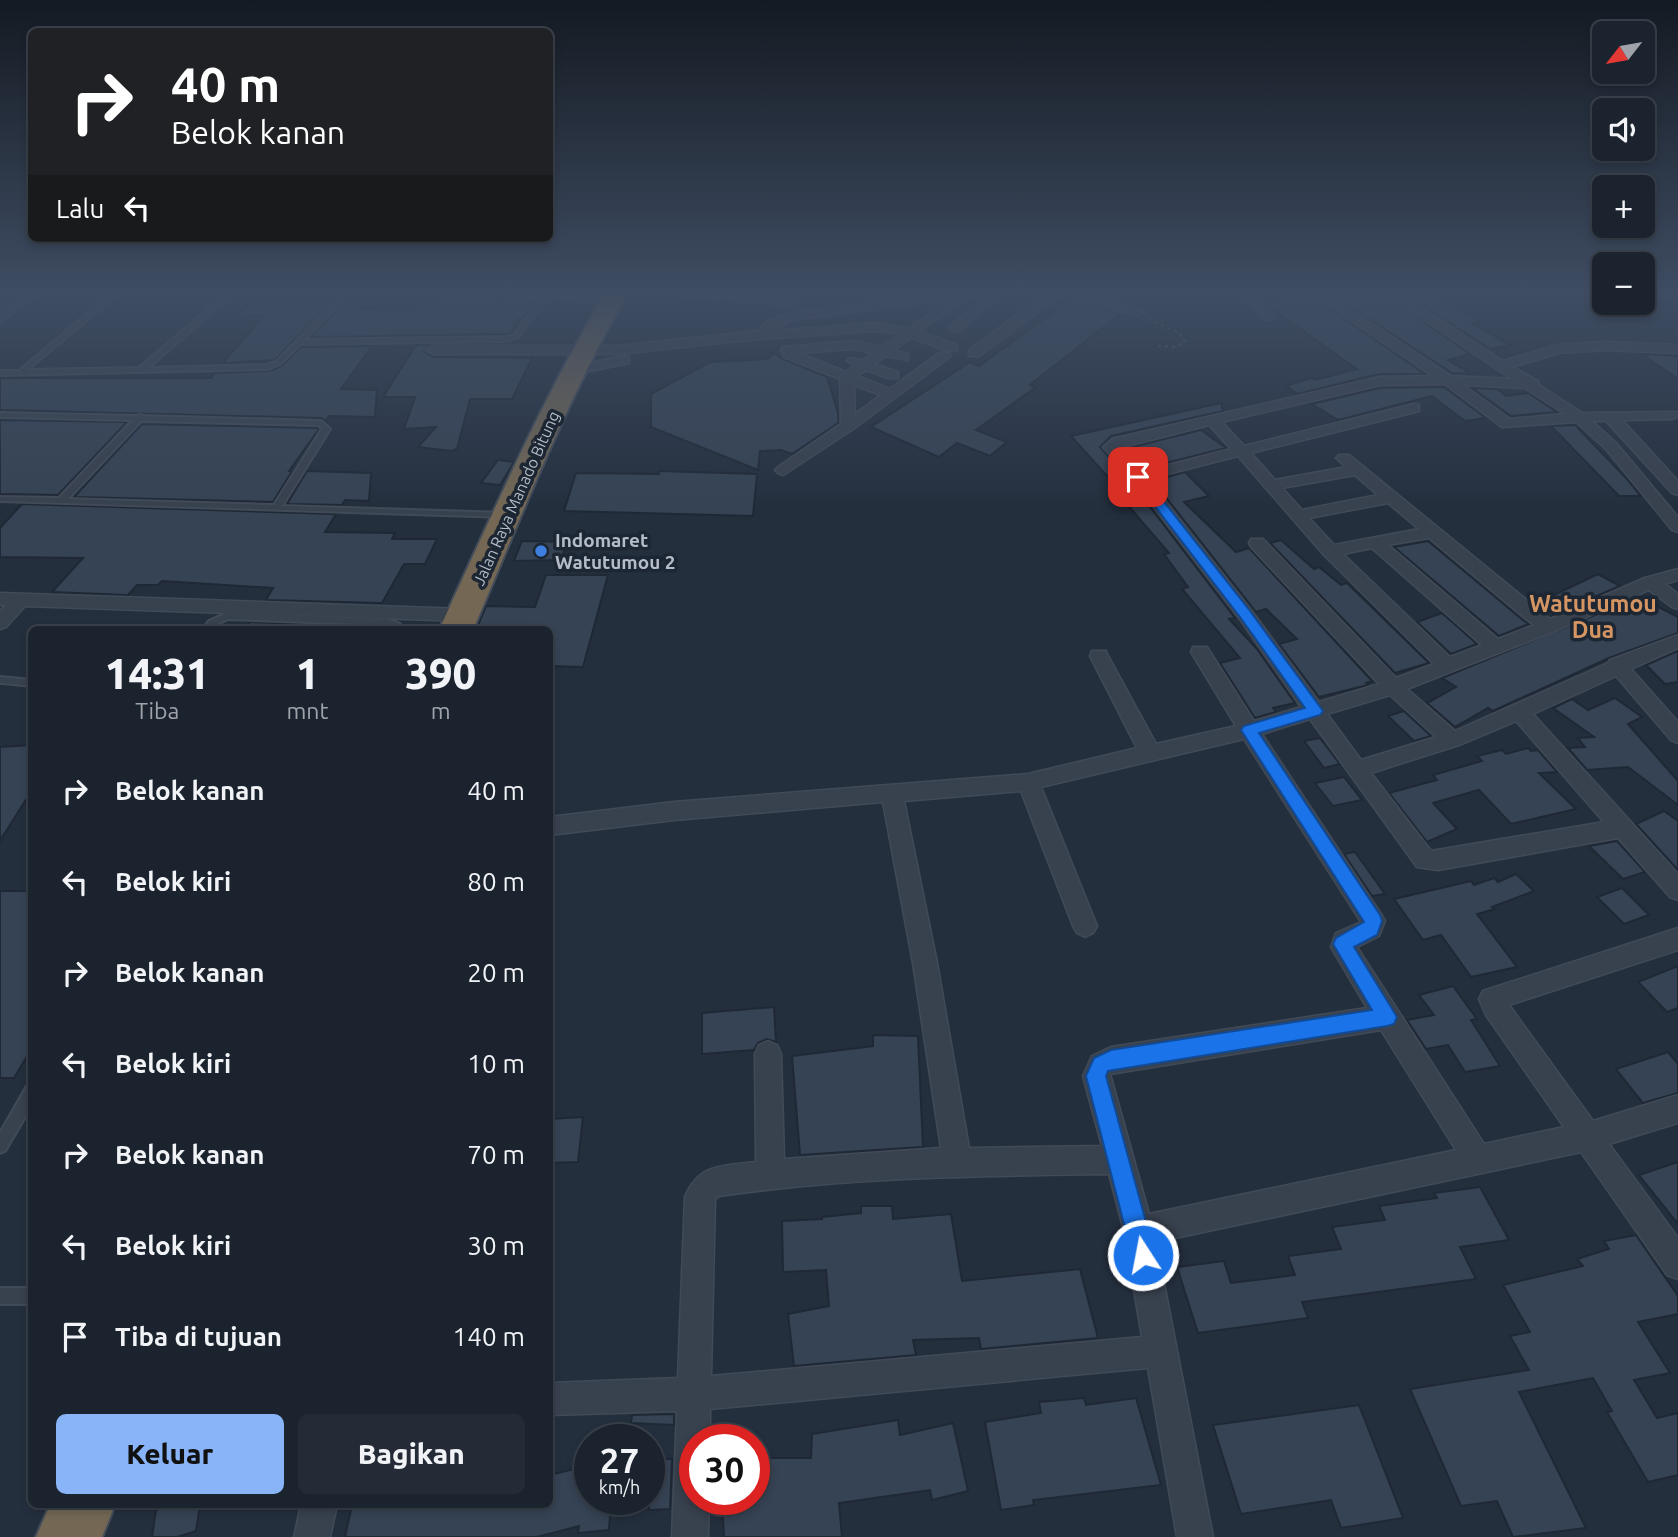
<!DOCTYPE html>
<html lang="id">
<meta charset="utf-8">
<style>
:root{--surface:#1b232e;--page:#242b36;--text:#f1f3f6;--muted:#a0a4aa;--line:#39404a;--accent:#8ab4f8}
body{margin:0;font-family:Ubuntu,sans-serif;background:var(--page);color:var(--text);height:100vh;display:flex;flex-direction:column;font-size:26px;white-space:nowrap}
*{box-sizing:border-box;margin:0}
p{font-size:23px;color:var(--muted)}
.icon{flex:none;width:38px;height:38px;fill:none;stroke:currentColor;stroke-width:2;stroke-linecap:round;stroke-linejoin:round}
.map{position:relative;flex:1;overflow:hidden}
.drawer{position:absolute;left:28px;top:626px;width:525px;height:882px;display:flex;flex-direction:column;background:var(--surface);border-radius:10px;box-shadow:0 4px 10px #0003,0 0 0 2px var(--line)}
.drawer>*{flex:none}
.hud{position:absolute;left:28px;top:28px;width:525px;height:214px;border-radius:10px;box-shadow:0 4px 10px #0003,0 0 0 2px var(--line);background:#202124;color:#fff;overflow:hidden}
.needle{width:46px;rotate:239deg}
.buttons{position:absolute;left:1592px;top:21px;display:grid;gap:14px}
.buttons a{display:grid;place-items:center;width:63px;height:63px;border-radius:10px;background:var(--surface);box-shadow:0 4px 10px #0003,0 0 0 2px var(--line);font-size:35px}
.speed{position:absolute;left:574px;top:1424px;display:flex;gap:14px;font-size:35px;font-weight:700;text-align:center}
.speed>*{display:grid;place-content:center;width:91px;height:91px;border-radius:50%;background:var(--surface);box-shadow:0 4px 10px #0003,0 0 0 2px var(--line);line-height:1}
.speed small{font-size:18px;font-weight:400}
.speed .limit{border:10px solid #d22;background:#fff;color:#111}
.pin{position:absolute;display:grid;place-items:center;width:60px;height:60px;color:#fff;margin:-30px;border-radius:14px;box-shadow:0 4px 10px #0006}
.me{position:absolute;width:77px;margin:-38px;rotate:349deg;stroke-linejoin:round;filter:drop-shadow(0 0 5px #0008)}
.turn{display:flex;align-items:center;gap:24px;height:147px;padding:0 28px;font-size:32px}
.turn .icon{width:91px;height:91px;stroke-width:2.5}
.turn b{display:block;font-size:49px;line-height:60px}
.then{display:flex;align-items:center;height:66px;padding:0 28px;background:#0003;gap:14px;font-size:26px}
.eta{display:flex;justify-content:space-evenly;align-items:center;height:119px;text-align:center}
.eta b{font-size:42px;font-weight:800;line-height:49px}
.button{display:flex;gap:14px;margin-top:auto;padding:14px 28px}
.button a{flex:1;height:80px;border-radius:10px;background:var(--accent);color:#111;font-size:28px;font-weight:800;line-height:80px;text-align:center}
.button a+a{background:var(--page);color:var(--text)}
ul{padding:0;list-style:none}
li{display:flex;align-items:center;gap:21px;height:91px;padding:0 28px}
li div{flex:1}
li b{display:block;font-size:26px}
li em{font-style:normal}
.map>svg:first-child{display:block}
.building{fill:#364354;stroke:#1f2835;stroke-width:2}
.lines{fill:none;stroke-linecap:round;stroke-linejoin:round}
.lane-casing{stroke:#414a57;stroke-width:4}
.street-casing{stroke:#414a57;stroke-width:3}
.highway-casing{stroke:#434c59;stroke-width:4}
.path{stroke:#3f5557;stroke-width:2.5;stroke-dasharray:3.5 3.5;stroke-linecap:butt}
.lane{fill:#38414e;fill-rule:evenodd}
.street{fill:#38414e;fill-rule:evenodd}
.highway{fill:#746855;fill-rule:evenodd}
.route{fill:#1a73e8;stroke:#114b97;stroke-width:2}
.shop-dot{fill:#3f7fe0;stroke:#1d2633;stroke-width:2.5}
.labels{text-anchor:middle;stroke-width:7;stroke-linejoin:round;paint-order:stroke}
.far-street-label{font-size:16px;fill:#b4bcc9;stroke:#1d2633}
.poi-label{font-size:19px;font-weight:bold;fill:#b4bcc9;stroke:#1d2633;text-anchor:start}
.quarter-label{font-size:23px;font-weight:bold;fill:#d59563;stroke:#1d2633}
</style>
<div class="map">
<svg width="1678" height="1537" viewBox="0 0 1678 1537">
<rect width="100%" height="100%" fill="#242f3e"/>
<!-- building -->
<g class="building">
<path d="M1328 292H1380L1470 354 1448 360 1471 374 1452 373Z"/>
<path d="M1402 292H1428L1481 321 1471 323 1511 345 1490 349Z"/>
<path d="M1309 295 1425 374H1379L1297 394 1286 386 1311 378 1315 380 1357 369 1266 305 1271 304 1269 302Z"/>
<path d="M443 298 535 302 522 319H518L512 333 506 334 310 337 339 308 412 310 420 300 440 301Z"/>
<path d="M253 300 326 304 323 307H326L275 360 223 363 263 316H237Z"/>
<path d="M1070 300 1120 314 1030 385 1036 387 976 430 1007 442 990 456 957 443 939 457 871 427 970 362 979 366Z"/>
<path d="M416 345H430L424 351 433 357 532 358 512 399H470L457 449 451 451 418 447 436 427 404 429 415 397H383Z"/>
<path d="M372 346 341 389 377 390 375 417 329 416 326 421 321 418 0 410V378H211L215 373 269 371 282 366 301 347Z"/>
<path d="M775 353 783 359 827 377 838 413V423L792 454 781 450 760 451 758 470 651 427V394L710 362 767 359Z"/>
<path d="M1642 354 1678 356V379Z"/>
<path d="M1444 387 1486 418 1465 421 1432 396 1338 420 1312 404 1380 388Z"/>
<path d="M1472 388 1497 389 1506 396 1528 393 1557 412 1511 416Z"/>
<path d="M1221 403 1223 411 1111 436 1100 447 1131 482 1235 618 1229 619 1257 649 1295 703 1273 708 1276 712 1255 718 1220 663 1240 658 1182 589 1188 587 1164 554 1169 553 1120 496 1124 495 1071 436Z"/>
<path d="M0 420 127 422 58 495 0 494Z"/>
<path d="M142 424 318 428 319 429 289 471H292L273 502 74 497Z"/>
<path d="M1575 425 1627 479 1641 496H1619L1551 426Z"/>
<path d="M1201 430 1226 448 1142 469 1124 449Z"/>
<path d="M498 460 514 462 500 485 481 483Z"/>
<path d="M307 471 371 473 369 501 345 500 342 505 287 504Z"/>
<path d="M659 471 757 474 753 516 564 511 576 473 659 474Z"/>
<path d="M1185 472 1209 496 1184 502 1236 552 1249 548 1372 681 1366 683 1368 685 1319 697 1279 644 1297 639 1266 609 1256 612 1153 481Z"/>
<path d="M22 504 336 514 325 532 395 533 392 539H437L425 564H404L382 603 266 600 273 588 162 581 158 585H137L128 595 52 592 83 558 0 557V528Z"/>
<path d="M1281 540 1314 569 1319 567 1341 585 1347 583 1429 663 1395 673 1270 543Z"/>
<path d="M522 541 567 542 561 560 514 561Z"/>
<path d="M1428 541 1524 621 1529 624 1499 636 1394 547Z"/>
<path d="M1598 574 1620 586 1550 616 1535 604Z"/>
<path d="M546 575H608L583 667 550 666V630H476L486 606 535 607Z"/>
<path d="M1639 597 1678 617V633L1609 658 1493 711 1488 708 1455 727 1427 703 1456 687 1442 678Z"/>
<path d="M1442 613 1477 644 1451 654 1417 622Z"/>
<path d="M250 622 353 626 350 630H245Z"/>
<path d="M1678 651V682L1665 684 1646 665Z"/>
<path d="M1615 698 1642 717 1628 724 1678 781V805L1628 767 1587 770 1568 748 1585 747 1578 738 1594 737 1553 708 1572 699 1588 710Z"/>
<path d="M1404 711 1431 736 1414 741 1388 716Z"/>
<path d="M1320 738 1340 764 1324 768 1304 741Z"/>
<path d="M32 745V790L0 841V747Z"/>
<path d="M1528 748 1531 751 1538 750 1557 772 1539 773 1576 809 1511 824 1479 790 1433 803 1457 829 1427 842 1389 793 1437 780 1433 775 1482 761 1477 756 1502 750 1506 754Z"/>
<path d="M1344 777 1362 800 1333 806 1315 783Z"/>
<path d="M1664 811 1678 821V870L1636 824Z"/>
<path d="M1617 841 1645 872 1623 879 1589 846Z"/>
<path d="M1355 852 1385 894 1372 896 1344 854Z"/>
<path d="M1516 874 1534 891 1492 907 1495 909 1477 914 1517 967 1471 977 1441 935 1423 940 1394 899 1471 881 1474 885 1494 878 1498 882Z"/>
<path d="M1622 888 1649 915 1624 924 1597 897Z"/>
<path d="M0 891H32V1048L14 1078H0Z"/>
<path d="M1678 966V1008L1667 1012 1638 982Z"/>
<path d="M1453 986 1477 1019 1471 1020 1500 1066 1465 1072 1448 1045 1426 1049 1407 1020 1434 1015 1419 995Z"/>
<path d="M774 1007 776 1042 767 1039 758 1043 754 1050 702 1054V1013Z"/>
<path d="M873 1035 918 1036 923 1147 800 1155 792 1056 873 1046Z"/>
<path d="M1668 1052 1678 1064V1093L1643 1103 1616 1069Z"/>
<path d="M583 1117 578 1162 550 1163V1119Z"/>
<path d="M1678 1162V1224L1639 1175Z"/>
<path d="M1480 1187 1509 1240 1460 1247 1476 1279 1302 1302 1308 1318 1198 1333 1177 1267 1224 1261 1231 1283 1295 1275 1288 1256 1341 1249 1332 1227 1385 1220 1379 1206 1437 1198 1434 1193Z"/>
<path d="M861 1206H892L893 1219 951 1214 962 1281 1080 1269 1098 1338 981 1349 979 1338 913 1340 916 1355 794 1366 788 1314 829 1306 826 1270 783 1272 782 1221 822 1219V1217L861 1213Z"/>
<path d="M1636 1235 1678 1296V1314L1638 1322 1670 1373 1634 1380 1657 1418 1678 1413V1475L1648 1482 1607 1412 1612 1411 1593 1378 1519 1392 1586 1528 1513 1537 1497 1501 1461 1506 1410 1389 1529 1370 1510 1336 1530 1332 1503 1285 1583 1266 1577 1259 1609 1249 1604 1241Z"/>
<path d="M1084 1398 1086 1405 1136 1398 1161 1485 1033 1500 1034 1505 1001 1510 985 1422 1041 1413 1039 1402Z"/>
<path d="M1359 1405 1403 1518 1341 1528 1331 1500 1241 1514 1213 1425Z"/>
<path d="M674 1414V1425L631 1423 632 1415Z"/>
<path d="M898 1420 900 1435 953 1423 968 1491 932 1500 930 1490 839 1503 842 1537H724L722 1500H754V1458H811L812 1434Z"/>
<path d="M649 1459H672L670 1509 649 1510Z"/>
<path d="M590 1465V1500H611L609 1530 578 1533 579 1526 537 1537H345L352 1505H550V1475Z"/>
<path d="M174 1505H200L196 1531 177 1537H152L156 1510Z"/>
</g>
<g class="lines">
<defs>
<g id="lane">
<path d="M34 292H41L0 321V316Z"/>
<path d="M113 292H120L27 370 139 368 228 292H235L148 368 267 365 276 362 345 292H351L304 340 506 337 514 335 541 298 413 294 410 292H465L613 297 616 299 613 301 547 298 518 337 507 341 300 344 280 364 268 369 0 375V371H19Z"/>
<path d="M665 292H690L788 300 794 299 798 292H804L798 301 788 304 668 294Z"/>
<path d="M0 413 137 416 140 415 143 416 321 421 330 429 282 506 506 513 510 515 506 517 0 501V497L59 498 133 420 0 417ZM141 421 319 425 322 429 274 505 68 499Z"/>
<path d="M227 613 388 619 400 624 403 630H393V628L387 625 228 619 215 625 212 630H202L209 621Z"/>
<path d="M0 677 32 680V686L3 683H0Z"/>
<path d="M32 1084V1105L5 1151 0 1153V1133L27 1086Z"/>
<rect x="0" y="1288" width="32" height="16"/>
</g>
<g id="street">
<path d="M952 292 978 293 919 331 957 345V351H947L911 337 894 350 908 354V360L886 356 874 364 898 372V378H888L866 370 857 376 890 389 939 353H949L951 356 853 429 783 475 778 473 775 470 778 467 841 424 840 379 784 357 781 350 783 347 854 341 882 347 899 334 876 331 749 340 618 354H433L426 350 433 346H618L759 331 766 322 788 313ZM953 299 908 328 876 323 772 331 791 320ZM854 349 873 353 863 360 849 358 847 361 854 366 846 372 798 353ZM854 385 881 395 855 414Z"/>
<path d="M993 292H1006L958 332H950V326Z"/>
<path d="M1049 292H1079L1144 312 1138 316 1061 295 979 356H969V350Z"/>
<path d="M1234 292H1247L1275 316 1269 320 1265 319Z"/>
<path d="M1309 292H1323L1451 376 1512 379 1383 292H1397L1503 361 1558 345 1604 342 1678 345V353L1604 350 1559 353 1512 367 1538 381 1539 385 1582 413 1677 412 1678 417 1672 419 1622 420 1678 481V495L1672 493 1606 421H1592L1616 443 1678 517V532L1672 530 1606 449 1576 422 1502 427 1445 384 1380 385 1222 422 1244 446 1414 404 1419 405V411L1251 453 1275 480 1346 467 1336 458 1339 455H1349L1550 619 1645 578 1678 569V580L1665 584 1678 594V609L1672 607 1649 590 1555 631 1407 689 1455 731 1608 663 1610 660 1678 635V648L1631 669 1678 722V743L1671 740 1616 676 1533 714 1678 874V900L1670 897 1618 838 1438 870 1417 867 1310 719 1262 734 1381 914 1385 921 1379 936 1357 947 1484 1144 1564 1127 1486 1015 1479 999 1483 991 1678 928V950L1509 1005 1593 1121 1678 1095V1123L1609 1144 1678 1238V1279L1667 1275 1581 1152 1156 1242 1213 1537H1177L1148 1368 710 1409V1440H695V1500H709L708 1537H672L677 1411 550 1415V1383L678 1378 685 1197C699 1163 723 1166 756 1162L755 1054 759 1045 768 1041 777 1045 781 1054 784 1159 941 1148 913 963 883 802 674 820 550 835V817L674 802 1028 774 1137 748 1090 656 1092 651H1106L1108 656 1156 744 1236 726 1191 652 1193 647H1207L1254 721 1301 707 1239 618 1133 480 1103 447 1112 439 1380 377 1433 376ZM1463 385 1525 388 1565 414 1510 419ZM1209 425 1231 449 1141 472 1119 448ZM1238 456 1324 555 1434 664 1396 678 1263 539H1251L1249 543 1251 547 1379 684 1319 702 1251 610 1148 479ZM1355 475 1378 495 1302 510 1282 488ZM1388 503 1419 529 1334 545 1309 518ZM1429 538 1526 619 1534 625 1498 639 1388 545ZM1372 548 1482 645 1450 657 1343 554ZM1390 695 1436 737 1361 760 1327 714ZM1516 721 1604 822 1431 851 1371 773 1459 745ZM1244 739 1361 922 1336 933 1331 947 1367 1008 1111 1047 1092 1056 1083 1076 1102 1146 969 1148 937 963 904 801 1021 791 1073 926 1077 933 1085 937 1093 933 1097 926 1041 787ZM1381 1030 1456 1150 1149 1214 1110 1074ZM1109 1174 1124 1231 1142 1337 711 1376 715 1199 719 1196C849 1177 979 1176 1109 1174Z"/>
<path d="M1678 292V297H1649L1643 293Z"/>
<path d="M624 356 629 357V363L576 374 569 370 571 367Z"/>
<path d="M0 593 463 609 472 615 463 621 25 606 6 627 0 629V611L6 605H0Z"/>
<path d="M301 1505H337L330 1537H294Z"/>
</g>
<g id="highway">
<path d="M606 292H628C567 400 521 516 473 630H439C492 516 541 400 606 292Z"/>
<path d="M50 1505H115L102 1537H36Z"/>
</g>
</defs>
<!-- lane casing -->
<use href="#lane" class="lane-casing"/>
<!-- street casing -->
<use href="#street" class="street-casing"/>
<!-- highway casing -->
<use href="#highway" class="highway-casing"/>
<!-- path -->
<path class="path" d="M1148 319 1179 333 1185 341 1177 347 1158 346"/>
<!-- lane -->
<use href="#lane" class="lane"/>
<!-- street -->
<use href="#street" class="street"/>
<!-- highway -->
<use href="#highway" class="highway"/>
</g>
<!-- sky -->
<linearGradient id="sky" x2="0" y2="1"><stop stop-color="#141a22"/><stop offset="0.58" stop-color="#3f4d63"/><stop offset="1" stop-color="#3f4d63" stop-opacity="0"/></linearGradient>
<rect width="1678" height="507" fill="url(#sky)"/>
<!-- route -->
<path class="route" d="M1134 474H1142L1250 611 1323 711 1320 715 1259 733 1380 915 1382 921 1377 935 1354 947 1397 1017 1394 1024 1387 1026 1108 1071 1106 1076 1155 1255 1152 1263 1143 1267 1135 1263 1132 1255 1086 1076 1094 1058 1111 1050 1372 1010 1333 944 1336 938 1364 922 1241 730 1244 726 1305 708 1240 617 1134 479Z"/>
<!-- markers -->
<circle class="shop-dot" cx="541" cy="551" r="7"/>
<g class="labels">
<!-- far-street labels -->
<g class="far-street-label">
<text transform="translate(516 498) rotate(-66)" y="6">Jalan Raya Manado Bitung</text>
</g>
<!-- poi labels -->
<g class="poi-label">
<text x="555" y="547">Indomaret<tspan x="555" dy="22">Watutumou 2</tspan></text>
</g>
<!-- quarter labels -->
<g class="quarter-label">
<text x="1593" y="612">Watutumou<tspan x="1593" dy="26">Dua</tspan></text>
</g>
</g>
</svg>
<div class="buttons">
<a><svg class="needle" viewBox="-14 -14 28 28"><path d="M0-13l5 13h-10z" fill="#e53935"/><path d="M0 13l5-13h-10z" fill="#a0a4aa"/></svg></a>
<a><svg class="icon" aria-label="sound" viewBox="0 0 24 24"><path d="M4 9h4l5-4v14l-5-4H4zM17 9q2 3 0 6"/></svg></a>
<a>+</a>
<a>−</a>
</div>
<div class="speed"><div>27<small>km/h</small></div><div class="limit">30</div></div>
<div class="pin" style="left:1138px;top:477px;background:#d93025"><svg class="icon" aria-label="arrive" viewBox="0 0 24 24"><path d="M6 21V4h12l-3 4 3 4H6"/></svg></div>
<svg class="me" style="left:1143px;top:1255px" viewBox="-20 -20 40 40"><circle r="17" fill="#1a73e8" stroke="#fff" stroke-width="3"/><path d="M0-11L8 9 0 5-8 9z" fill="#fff"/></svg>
<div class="hud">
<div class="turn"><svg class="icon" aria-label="right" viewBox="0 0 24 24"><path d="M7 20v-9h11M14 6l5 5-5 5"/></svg><div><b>40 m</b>Belok kanan</div></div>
<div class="then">Lalu<svg class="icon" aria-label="left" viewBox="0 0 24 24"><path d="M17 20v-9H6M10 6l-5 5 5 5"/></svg></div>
</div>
<section class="drawer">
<div class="eta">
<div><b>14:31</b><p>Tiba</p></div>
<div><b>1</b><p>mnt</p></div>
<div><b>390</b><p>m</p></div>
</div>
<ul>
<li><svg class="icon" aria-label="right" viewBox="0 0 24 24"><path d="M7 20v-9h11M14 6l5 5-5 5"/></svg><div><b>Belok kanan</b></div><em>40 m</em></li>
<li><svg class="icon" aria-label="left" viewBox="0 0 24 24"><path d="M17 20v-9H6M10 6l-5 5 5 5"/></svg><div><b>Belok kiri</b></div><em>80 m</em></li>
<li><svg class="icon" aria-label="right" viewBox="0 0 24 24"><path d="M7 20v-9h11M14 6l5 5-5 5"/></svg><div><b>Belok kanan</b></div><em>20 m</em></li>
<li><svg class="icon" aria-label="left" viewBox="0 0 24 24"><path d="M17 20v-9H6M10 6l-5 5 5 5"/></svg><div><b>Belok kiri</b></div><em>10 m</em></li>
<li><svg class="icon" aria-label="right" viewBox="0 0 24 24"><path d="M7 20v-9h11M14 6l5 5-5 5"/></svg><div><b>Belok kanan</b></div><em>70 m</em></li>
<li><svg class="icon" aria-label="left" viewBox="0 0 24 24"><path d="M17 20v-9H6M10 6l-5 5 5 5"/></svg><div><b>Belok kiri</b></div><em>30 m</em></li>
<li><svg class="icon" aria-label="arrive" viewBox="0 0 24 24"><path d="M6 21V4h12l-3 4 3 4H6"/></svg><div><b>Tiba di tujuan</b></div><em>140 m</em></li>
</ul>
<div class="button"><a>Keluar</a><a>Bagikan</a></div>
</section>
</div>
